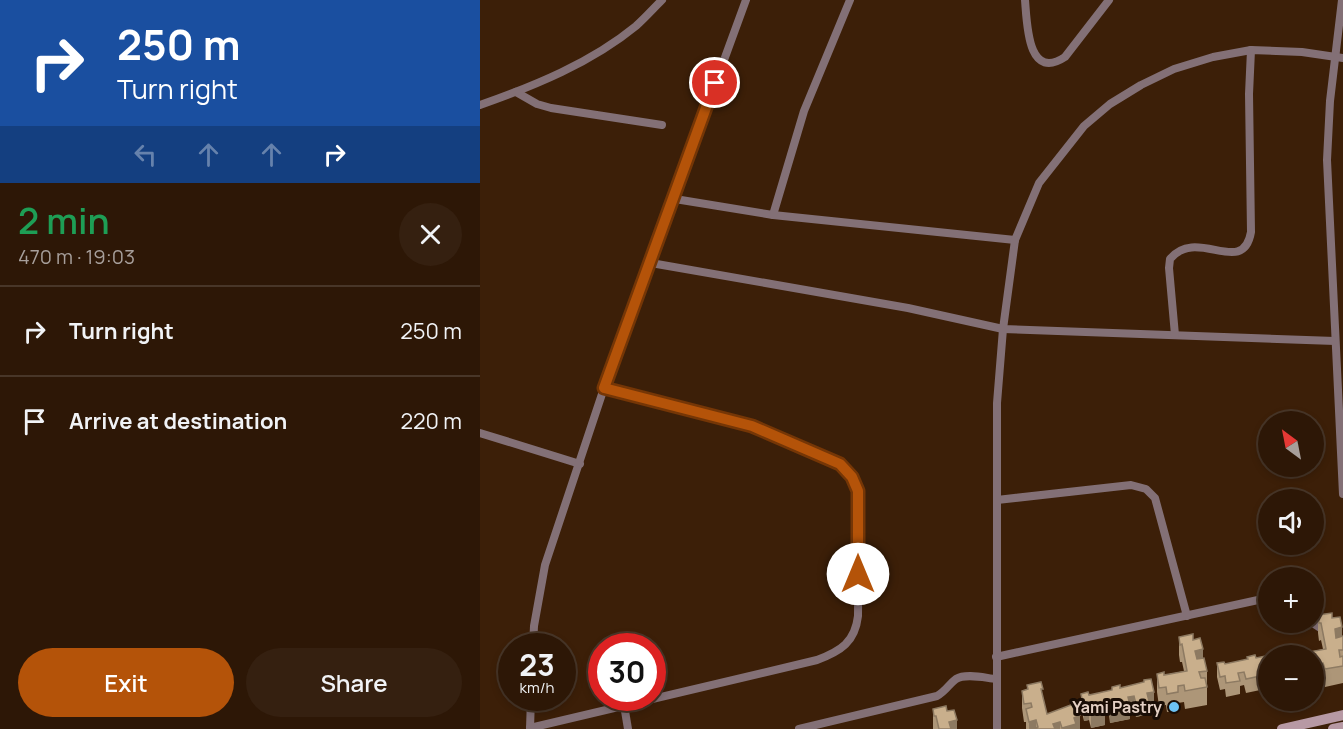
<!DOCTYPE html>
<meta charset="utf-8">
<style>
:root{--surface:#2d1706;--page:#352010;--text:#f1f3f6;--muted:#a79f9b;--line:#483628;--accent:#b45309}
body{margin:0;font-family:Manrope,sans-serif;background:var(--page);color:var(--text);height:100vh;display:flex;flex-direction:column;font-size:22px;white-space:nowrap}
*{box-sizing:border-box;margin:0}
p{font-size:20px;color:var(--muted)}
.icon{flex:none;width:33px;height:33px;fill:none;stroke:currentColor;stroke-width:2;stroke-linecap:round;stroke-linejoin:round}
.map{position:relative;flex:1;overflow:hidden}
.sheet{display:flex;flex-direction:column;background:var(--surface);width:480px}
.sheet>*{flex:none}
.hud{background:#1a4fa0;color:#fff;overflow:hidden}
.needle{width:39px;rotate:328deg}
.fabs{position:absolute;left:778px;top:411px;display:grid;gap:12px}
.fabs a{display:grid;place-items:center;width:66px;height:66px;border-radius:50%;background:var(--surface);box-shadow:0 3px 9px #0003,0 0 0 2px var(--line);font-size:30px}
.speed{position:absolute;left:18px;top:633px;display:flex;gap:12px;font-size:30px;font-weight:700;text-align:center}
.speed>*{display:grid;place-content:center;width:78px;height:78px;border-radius:50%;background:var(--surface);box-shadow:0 3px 9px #0003,0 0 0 2px var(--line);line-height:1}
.speed small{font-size:15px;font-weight:400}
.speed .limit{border:9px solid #d22;background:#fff;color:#111}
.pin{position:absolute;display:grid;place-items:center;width:51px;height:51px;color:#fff;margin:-26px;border:3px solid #fff;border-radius:50%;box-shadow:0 2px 6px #0007}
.me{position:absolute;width:66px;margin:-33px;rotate:0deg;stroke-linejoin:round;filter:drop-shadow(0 0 4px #0008)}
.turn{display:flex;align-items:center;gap:21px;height:126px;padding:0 18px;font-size:27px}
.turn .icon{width:78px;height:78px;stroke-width:2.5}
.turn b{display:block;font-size:42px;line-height:51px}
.lanes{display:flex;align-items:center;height:57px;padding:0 18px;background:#0003;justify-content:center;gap:30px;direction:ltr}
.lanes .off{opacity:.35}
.round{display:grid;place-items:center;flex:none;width:63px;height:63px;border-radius:32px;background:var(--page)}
.summary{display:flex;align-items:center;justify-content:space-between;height:102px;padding:0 18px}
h1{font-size:36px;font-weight:600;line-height:45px;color:#1e9e55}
.cta{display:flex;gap:12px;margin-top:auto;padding:12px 18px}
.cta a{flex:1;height:69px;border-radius:36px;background:var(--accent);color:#fff;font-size:24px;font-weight:600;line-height:69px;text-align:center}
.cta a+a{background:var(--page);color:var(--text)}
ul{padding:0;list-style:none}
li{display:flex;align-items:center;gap:18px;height:90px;padding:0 18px;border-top:2px solid var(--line)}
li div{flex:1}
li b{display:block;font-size:22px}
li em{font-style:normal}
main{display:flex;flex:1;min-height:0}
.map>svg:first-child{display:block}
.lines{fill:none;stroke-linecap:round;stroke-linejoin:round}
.street{stroke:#837076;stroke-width:8}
.secondary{stroke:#b799a4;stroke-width:10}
.wall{fill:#ad9678}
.shaded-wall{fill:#8d7a62}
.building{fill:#c9af8c;stroke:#8d7a62;stroke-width:1.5}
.route-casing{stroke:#753606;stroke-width:15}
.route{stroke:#b45309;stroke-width:10}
.poi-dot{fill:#6dc2f3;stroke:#190d05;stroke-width:2}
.labels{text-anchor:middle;stroke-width:6;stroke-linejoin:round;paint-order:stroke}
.poi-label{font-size:16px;font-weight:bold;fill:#e5d1c5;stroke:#190d05;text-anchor:end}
</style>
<main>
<section class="sheet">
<div class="hud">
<div class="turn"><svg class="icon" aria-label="right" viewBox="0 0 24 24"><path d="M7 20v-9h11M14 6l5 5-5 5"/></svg><div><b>250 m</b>Turn right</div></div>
<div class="lanes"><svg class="icon off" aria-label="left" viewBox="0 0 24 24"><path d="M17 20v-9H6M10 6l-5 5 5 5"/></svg><svg class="icon off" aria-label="ahead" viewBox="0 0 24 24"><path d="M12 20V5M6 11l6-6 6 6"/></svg><svg class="icon off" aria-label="ahead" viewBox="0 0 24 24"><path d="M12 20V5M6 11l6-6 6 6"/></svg><svg class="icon" aria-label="right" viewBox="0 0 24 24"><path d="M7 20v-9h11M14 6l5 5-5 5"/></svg></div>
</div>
<div class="summary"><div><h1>2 min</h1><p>470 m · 19:03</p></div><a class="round"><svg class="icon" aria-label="close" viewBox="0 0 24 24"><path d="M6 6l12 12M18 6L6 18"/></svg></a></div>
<ul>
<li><svg class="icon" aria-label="right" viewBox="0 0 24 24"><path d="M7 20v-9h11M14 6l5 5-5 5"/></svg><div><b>Turn right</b></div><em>250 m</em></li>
<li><svg class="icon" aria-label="arrive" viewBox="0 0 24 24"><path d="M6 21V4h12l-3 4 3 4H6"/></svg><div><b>Arrive at destination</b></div><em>220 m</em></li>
</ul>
<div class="cta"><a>Exit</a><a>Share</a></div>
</section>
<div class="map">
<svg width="863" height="729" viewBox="0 0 863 729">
<rect width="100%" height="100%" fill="#3c1f08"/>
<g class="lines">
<!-- street -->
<g class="street">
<path d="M545 0C547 22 547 82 585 57L629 0"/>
<path d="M862 0 850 101 847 160 863 494"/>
<path d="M36 92 57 104 71 108 182 125"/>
<path d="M0 105C54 86 111 63 156 26 165 18 173 9 182 0"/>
<path d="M195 199 293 215 535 240"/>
<path d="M293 215 324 111 370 0"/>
<path d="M171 263 428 308 523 329 855 341"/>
<path d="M695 335 689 268 690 259C717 226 763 278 771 232L769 94 771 50"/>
<path d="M0 433 100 464"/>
<path d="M517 500 651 485 666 489 675 498 707 616"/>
<path d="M831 622 863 643"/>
<path d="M53 646 54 626 65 565 124 388 266 0"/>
<path d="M516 657 778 600H789"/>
<path d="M144 705 148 729"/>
<path d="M50 728 337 660C361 651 375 642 378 616L379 491 372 477 360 464 272 426 124 388"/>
<path d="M50 729 51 698"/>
<path d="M319 729 457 696C466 691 469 684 476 679 486 673 505 678 516 679"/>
<path d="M517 729V403L523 329 535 240 559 183 604 126 630 104 661 85 694 69 733 57 771 50 822 52 863 58"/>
</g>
<!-- secondary -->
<g class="secondary">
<path d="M802 729 863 715"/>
<path d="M853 729 863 727"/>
</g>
</g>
<!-- wall -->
<g class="wall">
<path d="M838 615 852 618 862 637 863 636V683L845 687 843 681 838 682V688L834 689V656L824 653 843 649 841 640 839 641 838 633Z"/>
<path d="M699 637 713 640 723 658 727 671V705L705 709 704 702 698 703V710L687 712 686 705 679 706 677 692V674L684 675 704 671 702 662H700L699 655Z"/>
<path d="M807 649 808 656H789V680L785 681V689L766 693 764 685 760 686V694L746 697 745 689 740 690 737 677V663L744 662 745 664 767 660V657L775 655 776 658 800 653V651Z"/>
<path d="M547 685 563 698 567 714 600 729H546V722H544L542 708V691L547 689Z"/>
<path d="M632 687 640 688 674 705 669 706V714L656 717 654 710 650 711V719L630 723 629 715 625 716V725L611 728 609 720 604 721 601 708V694L609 695 632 690Z"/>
<path d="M453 709 467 711 477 729H453Z"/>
</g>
<!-- shaded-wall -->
<g class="shaded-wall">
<path d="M862 627V645L855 647V629Z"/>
<path d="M723 649V667L715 669V651Z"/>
<path d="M789 667V680L785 681 784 668Z"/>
<path d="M674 692V705L669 706V714L656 717V704L667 693Z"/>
<path d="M654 696V710L650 711V719L630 723V709L648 697Z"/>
<path d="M629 702V715L625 716V725L611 728V714L623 703Z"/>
<path d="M609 706V720L604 721V708Z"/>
<path d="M600 715V729H582L594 718Z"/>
<path d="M477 720V729H469V722Z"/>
<path d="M556 720V729H549V722Z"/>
<path d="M580 722V729H573V724Z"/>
</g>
<!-- building -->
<g class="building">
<path d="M852 613V618L860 617 862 627 855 629 856 638 863 636V650H859L860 657 863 656V666L845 669 843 663 837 664 838 670 834 671V656H817V652L823 651 824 653 846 649 841 623H839L838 615Z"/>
<path d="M713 634V640L720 638 723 649 715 651 717 659 724 658 727 671 719 672 721 678H725L727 687 705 691 704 685 698 686V692L687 694 686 687 679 688 677 674 684 672V675L707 671 702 644 700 645 699 637Z"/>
<path d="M807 649 808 656H789V667L784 668 785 675 766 679 764 672 758 673 760 681 746 683 745 676 740 677 737 663 744 662 745 664 768 659 767 657 775 655 776 658 800 653V651Z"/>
<path d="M671 679 674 692 667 693 669 701 656 704 654 696 648 697 650 705 630 709 629 702 623 703 625 711 611 714 609 706 604 708 601 694 608 692 609 695 632 690V687L640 685V688L664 682V680Z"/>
<path d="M561 682 563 689H561L567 714 596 703 600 715 594 718 596 724 582 728 580 722 573 724 575 729H554L558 727 556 720 549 722 546 709 552 707 551 703 544 704 542 691 548 689 547 685Z"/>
<path d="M466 706 467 711 474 710 477 720 469 722 471 729H459L456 716H454L453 709Z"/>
</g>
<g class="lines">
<defs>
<path id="route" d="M235 83 124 388 272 426 360 464 372 477 378 491V574"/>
</defs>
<!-- route casing -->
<use href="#route" class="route-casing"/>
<!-- route -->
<use href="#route" class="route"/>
</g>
<!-- markers -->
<circle class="poi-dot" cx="694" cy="707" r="6"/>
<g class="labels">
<!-- poi labels -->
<g class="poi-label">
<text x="682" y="713">Yami Pastry</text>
</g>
</g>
</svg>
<div class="fabs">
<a><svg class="needle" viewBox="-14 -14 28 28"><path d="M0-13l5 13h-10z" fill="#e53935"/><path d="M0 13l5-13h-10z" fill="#a79f9b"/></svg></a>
<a><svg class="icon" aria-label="sound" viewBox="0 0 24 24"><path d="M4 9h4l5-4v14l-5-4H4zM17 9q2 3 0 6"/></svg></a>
<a>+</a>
<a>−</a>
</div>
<div class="speed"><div>23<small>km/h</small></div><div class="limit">30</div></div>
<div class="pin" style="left:235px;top:83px;background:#d93025"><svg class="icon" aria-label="arrive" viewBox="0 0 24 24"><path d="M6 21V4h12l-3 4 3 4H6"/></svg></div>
<svg class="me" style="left:378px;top:574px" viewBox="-20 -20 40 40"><circle r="19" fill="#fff"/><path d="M0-13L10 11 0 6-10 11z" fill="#b45309"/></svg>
</div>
</main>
